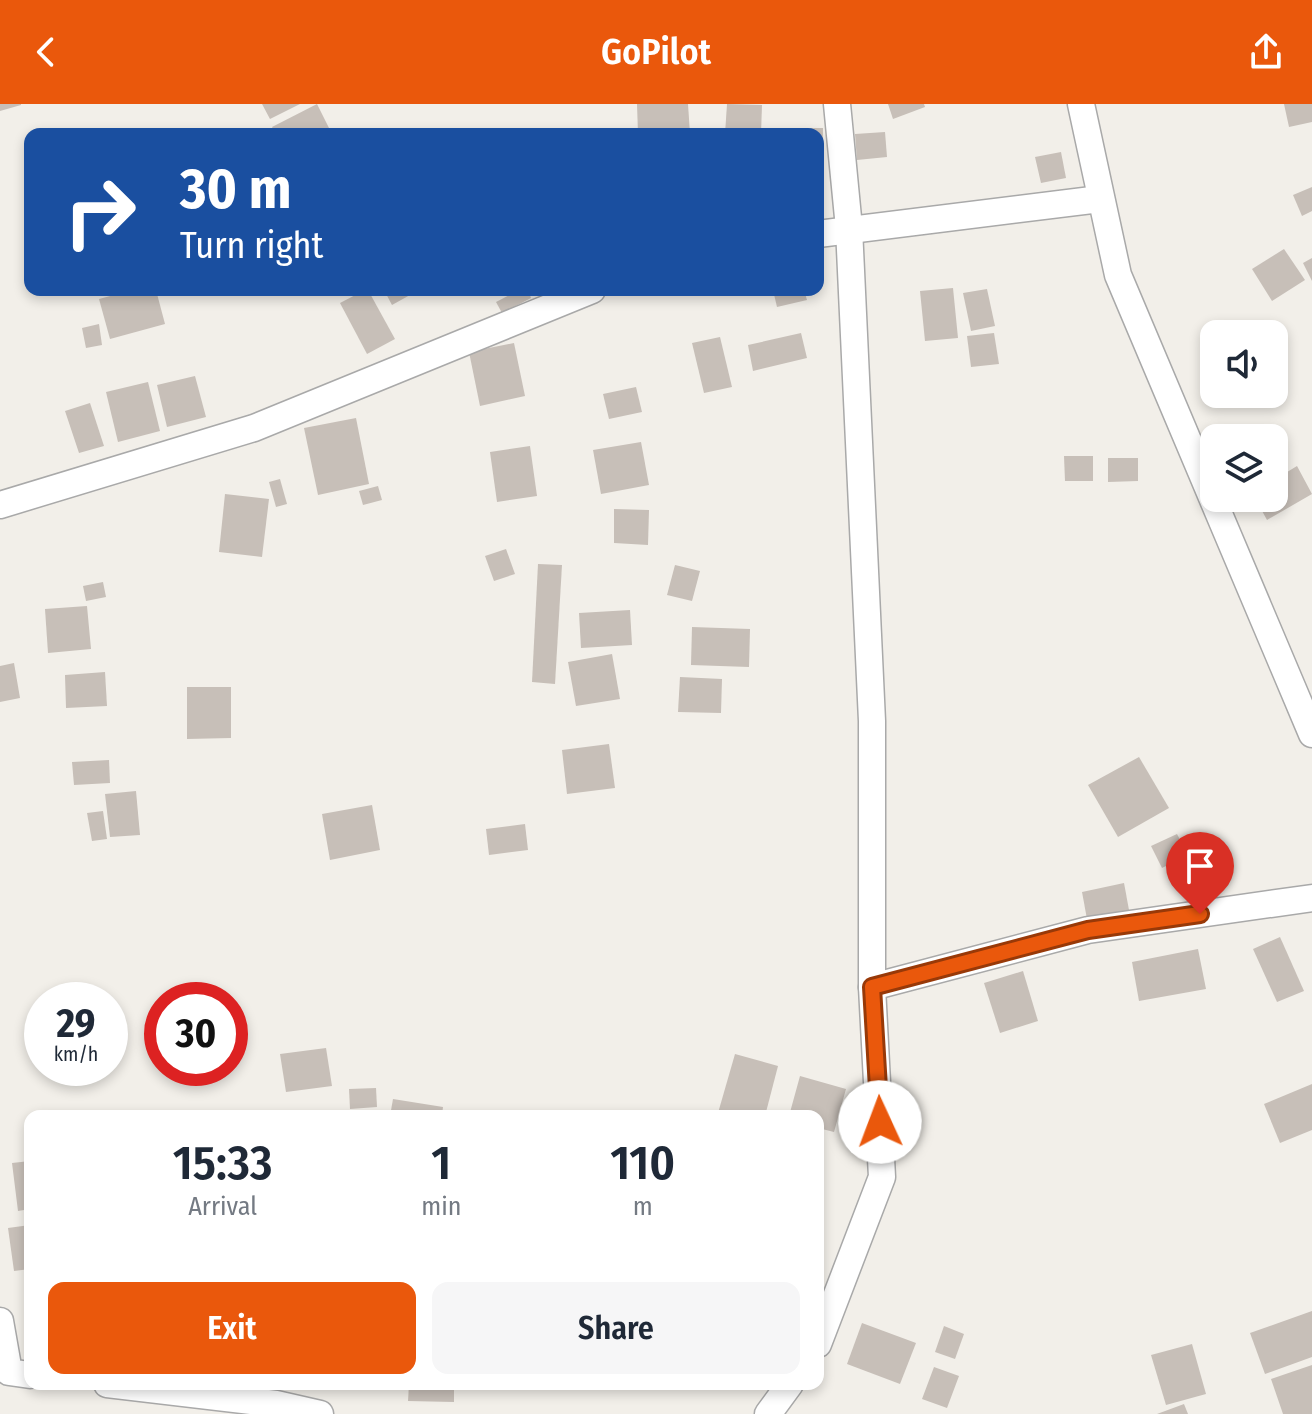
<!DOCTYPE html>
<style>
:root{--surface:#fff;--page:#f6f6f7;--text:#1f2937;--muted:#747a83;--accent:#ea580c}
body{margin:0;font-family:"Fira Sans Condensed",sans-serif;background:var(--page);color:var(--text);height:100vh;display:flex;flex-direction:column;font-size:30px;white-space:nowrap}
*{box-sizing:border-box;margin:0}
p{font-size:26px;color:var(--muted)}
.icon{flex:none;width:44px;height:44px;fill:none;stroke:currentColor;stroke-width:2;stroke-linecap:round;stroke-linejoin:round}
.map{position:relative;flex:1;overflow:hidden}
.side{position:absolute;left:24px;top:1006px;width:800px;height:280px;display:flex;flex-direction:column;background:var(--surface);border-radius:16px;box-shadow:0 4px 12px #0003}
.side>*{flex:none}
.top-card{position:absolute;left:24px;top:24px;width:800px;height:168px;border-radius:16px;box-shadow:0 4px 12px #0003;background:#1a4fa0;color:#fff;overflow:hidden}
.controls{position:absolute;left:1200px;top:216px;display:grid;gap:16px}
.controls a{display:grid;place-items:center;width:88px;height:88px;border-radius:16px;background:var(--surface);box-shadow:0 4px 12px #0003;font-size:40px}
.speed{position:absolute;left:24px;top:878px;display:flex;gap:16px;font-size:40px;font-weight:700;text-align:center}
.speed>*{display:grid;place-content:center;width:104px;height:104px;border-radius:50%;background:var(--surface);box-shadow:0 4px 12px #0003;line-height:1}
.speed small{font-size:20px;font-weight:400}
.speed .limit{border:12px solid #d22;background:#fff;color:#111}
.pin{position:absolute;display:grid;place-items:center;width:68px;height:68px;color:#fff;margin:-82px -34px;border-radius:50% 50% 50% 0;rotate:-45deg;box-shadow:0 0 8px #0007}
.pin .icon{rotate:45deg}
.me{position:absolute;width:88px;margin:-44px;rotate:358deg;stroke-linejoin:round;filter:drop-shadow(0 0 6px #0008)}
.turn{display:flex;align-items:center;gap:28px;height:168px;padding:0 24px;font-size:36px}
.turn .icon{width:104px;height:104px;stroke-width:2.5}
.turn b{display:block;font-size:56px;line-height:68px}
.eta{display:flex;justify-content:space-evenly;align-items:center;height:136px;text-align:center}
.eta b{font-size:48px;font-weight:600;line-height:56px}
.action{display:flex;gap:16px;margin-top:auto;padding:16px 24px}
.action a{flex:1;height:92px;border-radius:16px;background:var(--accent);color:#fff;font-size:32px;font-weight:600;line-height:92px;text-align:center}
.action a+a{background:var(--page);color:var(--text)}
header{display:flex;justify-content:space-between;align-items:center;height:104px;padding:0 24px;background:var(--accent);color:#fff;font-size:36px;font-weight:600}
.map>svg:first-child{display:block}
.building{fill:#c7bfb8}
.lines{fill:none;stroke-linecap:round;stroke-linejoin:round}
.minor-casing{stroke:#a9a9a9;stroke-width:29}
.minor{stroke:#fff;stroke-width:26}
.route-casing{stroke:#983908;stroke-width:20}
.route{stroke:#ea580c;stroke-width:14}
</style>
<header><svg class="icon" aria-label="back" viewBox="0 0 24 24"><path d="M15 5l-7 7 7 7"/></svg>GoPilot<svg class="icon" aria-label="share" viewBox="0 0 24 24"><path d="M12 15V3M7 8l5-5 5 5M5 13v7h14v-7"/></svg></header>
<div class="map">
<svg width="1312" height="1310" viewBox="0 0 1312 1310">
<rect width="100%" height="100%" fill="#f2efe9"/>
<!-- building -->
<g class="building">
<path d="M0 0H21V1L0 7Z"/>
<path d="M262 0H300L270 15Z"/>
<path d="M317 0 332 30H276L272 23Z"/>
<path d="M637 0H688L690 30H638Z"/>
<path d="M727 0 762 1 761 30H725Z"/>
<path d="M888 0H924L925 3 893 15Z"/>
<path d="M1284 0H1312V18L1289 23Z"/>
<path d="M778 24H823L822 89H818V30H778Z"/>
<path d="M885 28 887 53 857 56 855 30Z"/>
<path d="M1061 48 1066 74 1041 79 1035 53Z"/>
<path d="M1312 83V107L1302 112 1293 91Z"/>
<path d="M1284 145 1305 176 1272 197 1252 165Z"/>
<path d="M1312 154V177L1303 159Z"/>
<path d="M953 184 958 234 925 237 920 187Z"/>
<path d="M987 185 995 222 971 227 963 189Z"/>
<path d="M133 186H156L165 220 110 235 99 195Z"/>
<path d="M365 186H368L395 235 367 250 340 199Z"/>
<path d="M384 186H419L392 201Z"/>
<path d="M519 186H528L531 194 502 209 496 198Z"/>
<path d="M773 186H804L807 196 777 203Z"/>
<path d="M99 220 102 241 86 244 82 224Z"/>
<path d="M801 229 807 254 753 267 748 241Z"/>
<path d="M994 229 999 260 971 263 967 232Z"/>
<path d="M720 233 732 283 704 289 692 239Z"/>
<path d="M514 239 525 292 480 302 469 248Z"/>
<path d="M195 272 206 313 167 323 157 281Z"/>
<path d="M148 278 160 327 118 338 106 288Z"/>
<path d="M636 283 642 308 609 315 603 290Z"/>
<path d="M90 299 104 342 79 349 65 307Z"/>
<path d="M356 314 369 380 318 391 304 324Z"/>
<path d="M641 338 649 381 601 390 593 346Z"/>
<path d="M530 342 537 392 497 398 490 348Z"/>
<path d="M1064 352H1093V377H1065Z"/>
<path d="M1108 354H1138V377L1108 378Z"/>
<path d="M1297 362 1312 390 1267 416 1255 394H1274V376Z"/>
<path d="M280 375 287 400 276 403 269 378Z"/>
<path d="M378 382 382 396 363 401 359 387Z"/>
<path d="M225 390 269 395 262 453 219 448Z"/>
<path d="M614 405 649 406 648 441 614 439Z"/>
<path d="M506 445 515 470 494 477 485 452Z"/>
<path d="M538 460 562 461 555 580 532 578Z"/>
<path d="M675 461 700 467 692 497 667 491Z"/>
<path d="M103 478 106 493 86 497 83 482Z"/>
<path d="M87 502 91 545 48 549 45 505Z"/>
<path d="M630 506 632 541 581 544 579 509Z"/>
<path d="M692 523 750 525 749 563 691 561Z"/>
<path d="M612 550 620 595 576 602 568 558Z"/>
<path d="M14 559 20 594 0 598V562Z"/>
<path d="M105 568 107 602 66 604 65 571Z"/>
<path d="M680 573 722 575 721 609 678 608Z"/>
<path d="M187 583H231V634L187 635Z"/>
<path d="M609 640 615 684 567 690 562 646Z"/>
<path d="M1139 653 1169 704 1118 733 1088 681Z"/>
<path d="M109 656 110 679 74 681 72 658Z"/>
<path d="M136 687 140 731 110 733 105 690Z"/>
<path d="M372 701 380 746 330 756 322 710Z"/>
<path d="M103 707 107 735 92 737 87 709Z"/>
<path d="M525 720 528 746 489 751 486 725Z"/>
<path d="M1177 730 1188 751 1162 764 1151 742Z"/>
<path d="M1124 779 1129 806 1087 815 1082 788Z"/>
<path d="M1280 833 1304 887 1277 898 1253 845Z"/>
<path d="M1198 845 1206 885 1139 897 1132 858Z"/>
<path d="M1023 867 1038 917 1000 929 984 879Z"/>
<path d="M326 944 332 982 286 988 280 950Z"/>
<path d="M735 950 778 962 765 1012 718 1009Z"/>
<path d="M800 972 846 985 834 1028 818 1024V1012H789Z"/>
<path d="M1312 980V1026L1280 1039 1264 1000Z"/>
<path d="M376 984 377 1003 350 1005 349 985Z"/>
<path d="M393 995 443 1003 442 1012H390Z"/>
<path d="M30 1057V1105L18 1107 12 1059Z"/>
<path d="M30 1121V1165L14 1167 8 1124Z"/>
<rect x="26" y="1193" width="4" height="42"/>
<path d="M1312 1207V1253L1265 1270 1250 1229Z"/>
<path d="M862 1219 916 1239 900 1280 847 1260Z"/>
<path d="M944 1222 964 1230 955 1255 935 1248Z"/>
<path d="M1192 1240 1206 1290 1166 1301 1151 1251Z"/>
<path d="M1312 1261V1310H1283L1271 1275Z"/>
<path d="M934 1263 959 1272 947 1304 922 1295Z"/>
<path d="M409 1280H454V1298L408 1297Z"/>
<path d="M1184 1300 1188 1310H1157Z"/>
</g>
<g class="lines">
<defs>
<g id="minor">
<path d="M1081 0 1118 171 1312 630"/>
<path d="M818 130 1100 95"/>
<path d="M0 401 254 324 592 186"/>
<path d="M872 883 1088 826 1312 794"/>
<path d="M0 1217 9 1268 30 1271"/>
<path d="M818 1240 882 1073 872 883V617L849 124 837 0"/>
<path d="M107 1280 276 1300 320 1310"/>
<path d="M768 1310 790 1280"/>
</g>
</defs>
<!-- minor casing -->
<use href="#minor" class="minor-casing"/>
<!-- minor -->
<use href="#minor" class="minor"/>
</g>
<g class="lines">
<defs>
<path id="route" d="M880 1018 872 883 1088 826 1200 810"/>
</defs>
<!-- route casing -->
<use href="#route" class="route-casing"/>
<!-- route -->
<use href="#route" class="route"/>
</g>
</svg>
<div class="controls">
<a><svg class="icon" aria-label="sound" viewBox="0 0 24 24"><path d="M4 9h4l5-4v14l-5-4H4zM17 9q2 3 0 6"/></svg></a>
<a><svg class="icon" aria-label="layers" viewBox="0 0 24 24"><path d="M12 4l9 5-9 5-9-5zM3 14l9 5 9-5"/></svg></a>
</div>
<div class="speed"><div>29<small>km/h</small></div><div class="limit">30</div></div>
<div class="pin" style="left:1200px;top:810px;background:#d93025"><svg class="icon" aria-label="arrive" viewBox="0 0 24 24"><path d="M6 21V4h12l-3 4 3 4H6"/></svg></div>
<svg class="me" style="left:880px;top:1018px" viewBox="-20 -20 40 40"><circle r="19" fill="#fff"/><path d="M0-13L10 11 0 6-10 11z" fill="#ea580c"/></svg>
<div class="top-card">
<div class="turn"><svg class="icon" aria-label="right" viewBox="0 0 24 24"><path d="M7 20v-9h11M14 6l5 5-5 5"/></svg><div><b>30 m</b>Turn right</div></div>
</div>
<section class="side">
<div class="eta">
<div><b>15:33</b><p>Arrival</p></div>
<div><b>1</b><p>min</p></div>
<div><b>110</b><p>m</p></div>
</div>
<div class="action"><a>Exit</a><a>Share</a></div>
</section>
</div>
